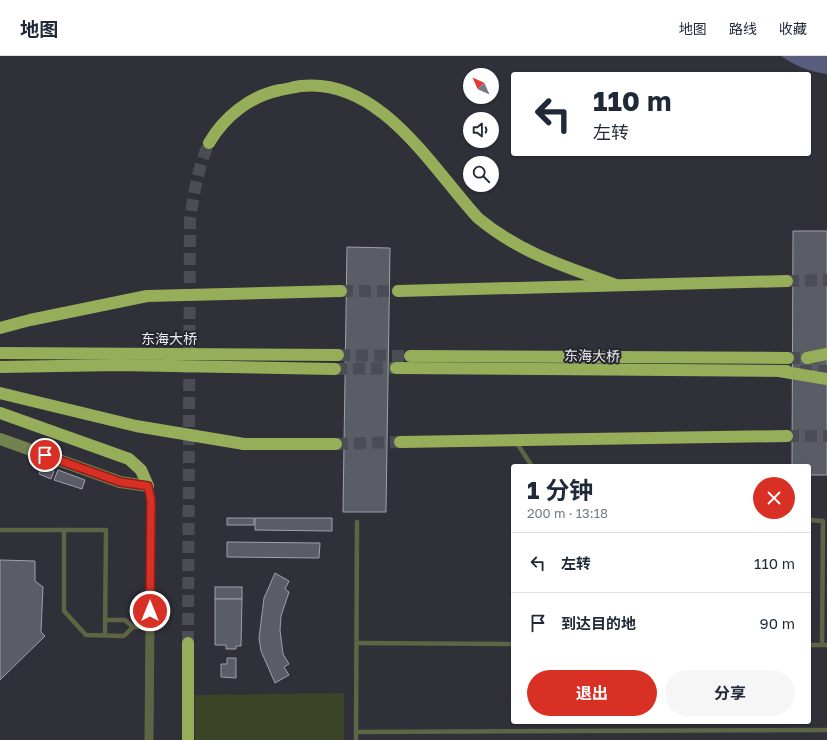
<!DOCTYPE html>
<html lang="zh">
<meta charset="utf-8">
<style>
:root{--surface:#fff;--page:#f6f6f7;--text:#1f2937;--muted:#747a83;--line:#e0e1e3;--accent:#d93025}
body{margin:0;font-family:"Golos Text","Noto Sans SC",sans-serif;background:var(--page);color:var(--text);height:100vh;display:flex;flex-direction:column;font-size:15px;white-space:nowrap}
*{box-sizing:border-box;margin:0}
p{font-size:13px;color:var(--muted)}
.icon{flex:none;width:22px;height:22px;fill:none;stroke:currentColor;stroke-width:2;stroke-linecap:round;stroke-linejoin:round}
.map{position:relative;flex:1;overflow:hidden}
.side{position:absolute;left:511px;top:408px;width:300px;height:260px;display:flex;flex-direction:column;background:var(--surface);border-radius:4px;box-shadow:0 1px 3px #0004}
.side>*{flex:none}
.top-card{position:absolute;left:511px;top:16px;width:300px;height:84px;border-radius:4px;box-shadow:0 1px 3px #0004;background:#fff;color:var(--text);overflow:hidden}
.needle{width:26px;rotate:315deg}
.buttons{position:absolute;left:463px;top:12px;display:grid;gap:8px}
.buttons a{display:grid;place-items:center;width:36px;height:36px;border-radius:50%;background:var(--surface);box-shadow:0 1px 3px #0004;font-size:20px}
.pin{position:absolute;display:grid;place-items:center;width:34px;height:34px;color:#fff;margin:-17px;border:2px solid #fff;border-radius:50%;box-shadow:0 1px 4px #0007}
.me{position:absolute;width:44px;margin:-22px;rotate:0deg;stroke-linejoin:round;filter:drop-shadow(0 0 3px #0008)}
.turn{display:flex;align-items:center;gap:14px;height:84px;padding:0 16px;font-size:18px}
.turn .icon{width:52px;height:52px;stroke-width:2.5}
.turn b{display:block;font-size:28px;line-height:34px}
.round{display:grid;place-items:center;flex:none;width:42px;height:42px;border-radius:21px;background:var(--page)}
.head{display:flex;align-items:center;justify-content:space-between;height:68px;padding:0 16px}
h1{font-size:24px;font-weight:700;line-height:30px}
.primary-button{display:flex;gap:8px;margin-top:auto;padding:8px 16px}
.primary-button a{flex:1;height:46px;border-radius:24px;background:var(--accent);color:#fff;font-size:16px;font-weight:700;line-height:46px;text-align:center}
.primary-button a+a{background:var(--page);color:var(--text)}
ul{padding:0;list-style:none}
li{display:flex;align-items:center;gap:12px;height:60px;padding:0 16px;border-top:1px solid var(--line)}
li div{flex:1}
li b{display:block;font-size:15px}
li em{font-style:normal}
header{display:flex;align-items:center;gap:24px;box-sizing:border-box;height:56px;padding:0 20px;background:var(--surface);border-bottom:1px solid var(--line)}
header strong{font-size:19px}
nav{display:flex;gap:22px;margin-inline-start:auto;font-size:14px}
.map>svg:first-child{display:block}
.green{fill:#3b4426}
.water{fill:#585c7d}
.building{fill:#5b5d66;stroke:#9fa0ab}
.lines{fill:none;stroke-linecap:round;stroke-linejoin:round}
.highway-tunnel{stroke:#4c4c54;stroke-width:12;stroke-dasharray:12 6;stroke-linecap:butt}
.lane{stroke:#5c6645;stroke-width:4.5}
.street{stroke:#5c6645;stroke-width:9}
.secondary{stroke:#73834f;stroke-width:12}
.highway{stroke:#96ae5a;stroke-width:12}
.route-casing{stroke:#8d1f18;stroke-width:10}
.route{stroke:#d93025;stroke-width:7}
.labels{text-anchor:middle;stroke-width:4;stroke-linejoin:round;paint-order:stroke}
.street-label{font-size:14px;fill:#edeef4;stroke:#25262e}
</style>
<header>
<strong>地图</strong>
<nav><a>地图</a><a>路线</a><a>收藏</a></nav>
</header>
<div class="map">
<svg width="827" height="684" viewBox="0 0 827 684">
<rect width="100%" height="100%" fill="#2f3038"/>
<!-- green -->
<path class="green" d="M344 637V684H195V639Z"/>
<!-- water -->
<path class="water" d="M781 0H827V18C810 16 795 10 781 0Z"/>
<!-- building -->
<g class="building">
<path d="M793 175H827V419H809V410H792Z"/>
<path d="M347 191 390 192 386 456H343Z"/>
<path d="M42 411 54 415 51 423 39 418Z"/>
<path d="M58 414 85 424 82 433 54 424Z"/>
<rect x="227" y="462" width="27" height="7"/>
<path d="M255 462H332V475L255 474Z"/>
<path d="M227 486 320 487 319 502 227 501Z"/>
<path d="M0 504 35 505V525L43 531 41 576 45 580 0 624Z"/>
<path d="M275 517 289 525 285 533 289 536 281 560 280 574 283 598 289 608 284 611 289 619 275 627 261 595 259 582 264 542Z"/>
<rect x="215" y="531" width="27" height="12"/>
<path d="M215 543H242L241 590H236V593H226V589H215Z"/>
<path d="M227 602H236V622L221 621V608H227Z"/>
</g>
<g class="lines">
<!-- highway-tunnel -->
<g class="highway-tunnel">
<path d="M787 225 827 224"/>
<path d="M341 235H398"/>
<path d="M338 299 410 300"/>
<path d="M788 302H818"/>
<path d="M335 313 396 312"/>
<path d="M800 315H827"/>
<path d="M787 380H827"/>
<path d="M336 388 400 386"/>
<path d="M188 587 190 164C194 136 198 112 209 87"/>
</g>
<!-- lane -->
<g class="lane">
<path d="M516 386 532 410"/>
<path d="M809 464 823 465 822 589"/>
<path d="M0 474H106L105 579"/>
<path d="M64 474V555L86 579 124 580 133 571"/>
<path d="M105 564H125L133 571H150"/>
<path d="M357 587 513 588"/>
<path d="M809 589H827"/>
<path d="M356 676 827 674"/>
<path d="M356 684 357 466"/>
</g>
<!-- street -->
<path class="street" d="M148 430 151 444 149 684"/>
<!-- secondary -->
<path class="secondary" d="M0 383 120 426 148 430"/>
<!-- highway -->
<g class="highway">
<path d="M209 87C224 61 250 40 280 34 287 33 294 31 301 30 380 21 432 112 478 162 520 197 566 211 616 229"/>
<path d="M398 235 787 225"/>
<path d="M0 272 30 264 147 240 341 235"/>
<path d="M0 297 338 299"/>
<path d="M410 300 788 302"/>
<path d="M807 302 827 298"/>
<path d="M0 311 118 309 335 313"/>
<path d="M396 312 787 315"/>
<path d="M779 315 827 323"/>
<path d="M0 337 136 370 244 388H336"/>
<path d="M0 357 129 403 141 414 148 430"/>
<path d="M400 386 787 380"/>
<path d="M188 684V587"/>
</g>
</g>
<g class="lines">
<defs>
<path id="route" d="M45 399 120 426 148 430 151 444 150 555"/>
</defs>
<!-- route casing -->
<use href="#route" class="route-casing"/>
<!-- route -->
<use href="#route" class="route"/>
</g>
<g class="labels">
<!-- street labels -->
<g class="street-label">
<text x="169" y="288">东海大桥</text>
<text transform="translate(592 300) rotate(1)" y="5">东海大桥</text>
</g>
</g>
</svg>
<div class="buttons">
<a><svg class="needle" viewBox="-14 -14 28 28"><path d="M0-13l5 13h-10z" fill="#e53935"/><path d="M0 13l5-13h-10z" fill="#747a83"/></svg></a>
<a><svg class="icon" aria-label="sound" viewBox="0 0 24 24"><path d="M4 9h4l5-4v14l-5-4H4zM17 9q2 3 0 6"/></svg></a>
<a><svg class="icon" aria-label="search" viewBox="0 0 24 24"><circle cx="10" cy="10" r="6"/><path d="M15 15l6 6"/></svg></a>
</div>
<div class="pin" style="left:45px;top:399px;background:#d93025"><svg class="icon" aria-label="arrive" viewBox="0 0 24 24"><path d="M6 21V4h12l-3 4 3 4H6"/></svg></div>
<svg class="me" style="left:150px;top:555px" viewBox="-20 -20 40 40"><circle r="17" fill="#d93025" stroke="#fff" stroke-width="3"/><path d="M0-11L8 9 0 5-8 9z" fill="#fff"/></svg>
<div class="top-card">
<div class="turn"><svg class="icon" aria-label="left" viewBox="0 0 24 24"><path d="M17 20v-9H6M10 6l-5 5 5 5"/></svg><div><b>110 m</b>左转</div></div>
</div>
<section class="side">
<div class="head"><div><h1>1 分钟</h1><p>200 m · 13:18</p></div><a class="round" style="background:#d93025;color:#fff"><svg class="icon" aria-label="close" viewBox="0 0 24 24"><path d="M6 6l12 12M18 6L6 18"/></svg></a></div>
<ul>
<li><svg class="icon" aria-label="left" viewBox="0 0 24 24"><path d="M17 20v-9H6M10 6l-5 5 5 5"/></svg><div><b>左转</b></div><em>110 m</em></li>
<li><svg class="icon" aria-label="arrive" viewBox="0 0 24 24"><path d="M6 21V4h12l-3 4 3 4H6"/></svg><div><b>到达目的地</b></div><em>90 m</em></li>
</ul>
<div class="primary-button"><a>退出</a><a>分享</a></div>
</section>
</div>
